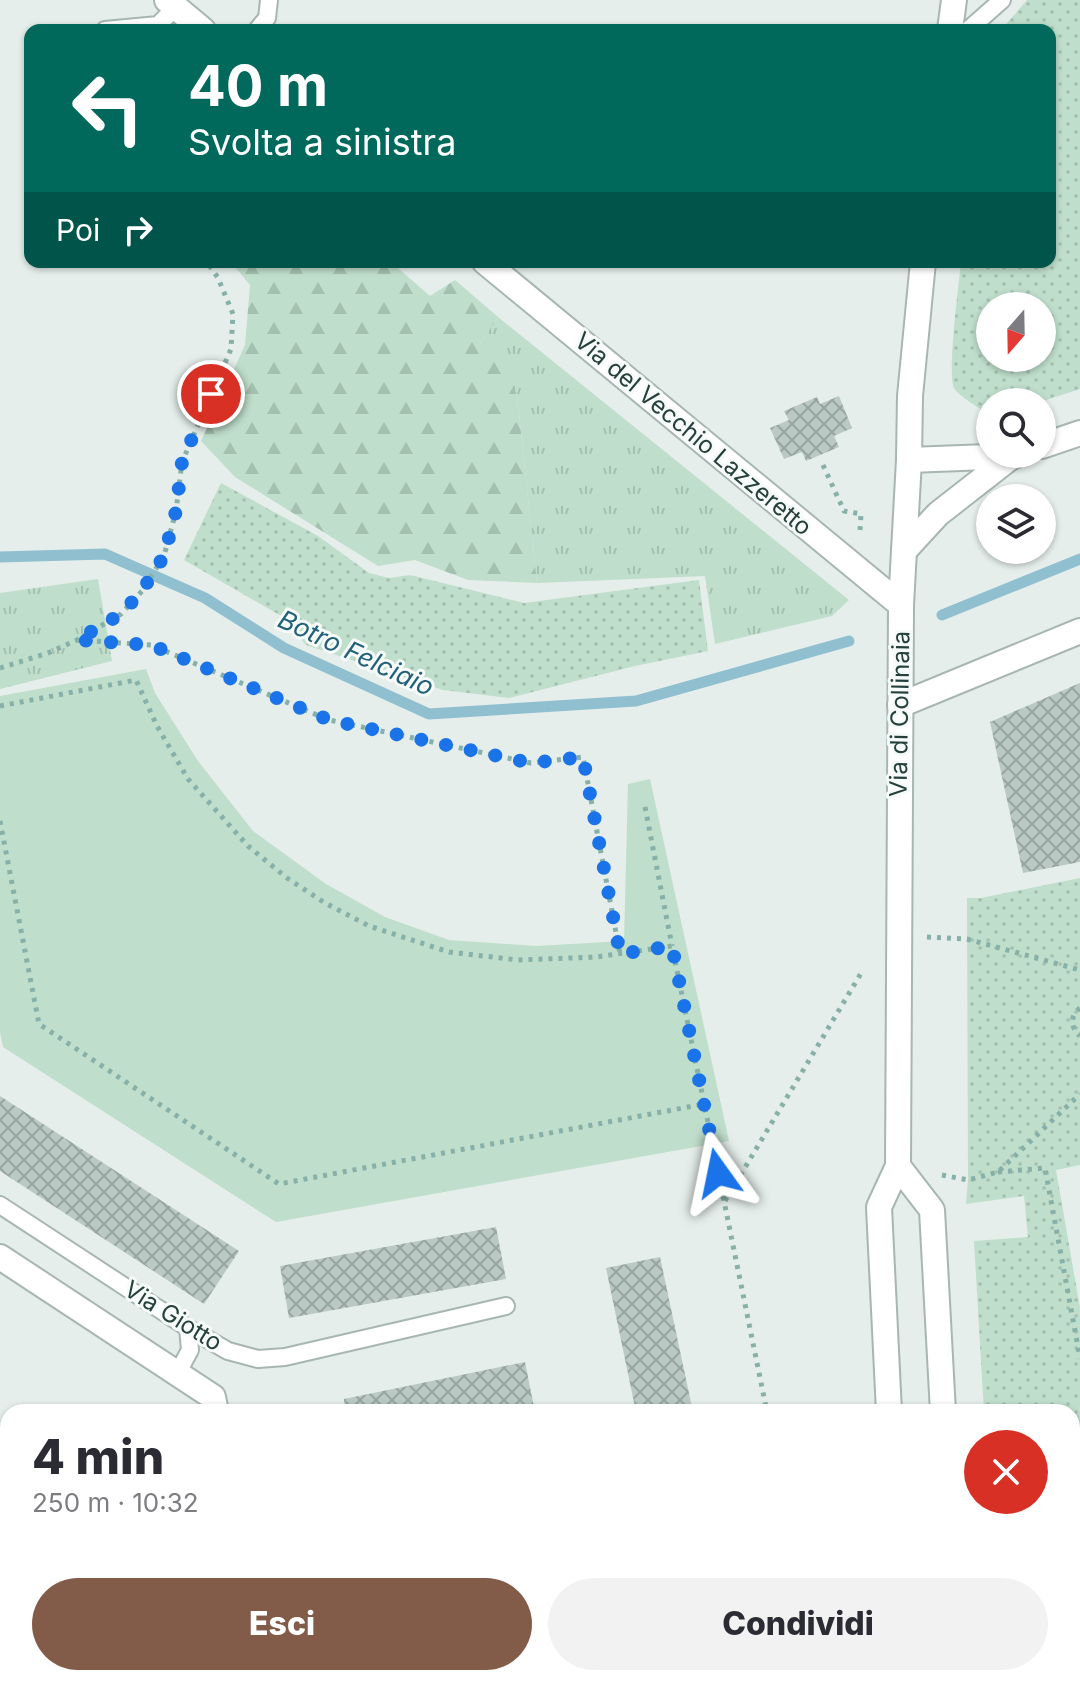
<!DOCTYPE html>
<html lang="it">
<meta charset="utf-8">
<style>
:root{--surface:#fff;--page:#f2f2f3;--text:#2b2b33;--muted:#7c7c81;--accent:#835b49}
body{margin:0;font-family:Inter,sans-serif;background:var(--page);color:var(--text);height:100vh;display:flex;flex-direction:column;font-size:30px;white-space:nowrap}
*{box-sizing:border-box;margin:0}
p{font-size:26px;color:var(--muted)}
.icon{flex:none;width:44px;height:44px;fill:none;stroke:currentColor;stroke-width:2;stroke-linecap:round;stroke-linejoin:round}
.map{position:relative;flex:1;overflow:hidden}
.sheet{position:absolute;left:0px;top:1404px;width:1080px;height:282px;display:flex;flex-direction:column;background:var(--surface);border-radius:24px 24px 0 0;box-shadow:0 2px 6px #0004}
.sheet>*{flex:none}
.top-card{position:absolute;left:24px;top:24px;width:1032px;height:244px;border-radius:16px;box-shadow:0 2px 6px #0004;background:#00695c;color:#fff;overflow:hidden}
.needle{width:52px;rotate:200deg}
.buttons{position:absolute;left:976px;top:292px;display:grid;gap:16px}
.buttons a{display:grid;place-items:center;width:80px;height:80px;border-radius:50%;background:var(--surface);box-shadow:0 2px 6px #0004;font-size:40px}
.pin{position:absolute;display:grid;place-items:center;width:68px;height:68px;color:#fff;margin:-34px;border:4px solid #fff;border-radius:50%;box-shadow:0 2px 8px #0007}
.me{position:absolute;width:88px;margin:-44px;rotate:348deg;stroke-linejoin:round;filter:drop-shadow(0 0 6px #0008)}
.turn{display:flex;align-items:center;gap:28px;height:168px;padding:0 32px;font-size:36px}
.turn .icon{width:104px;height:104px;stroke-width:2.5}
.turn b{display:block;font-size:56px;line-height:68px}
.then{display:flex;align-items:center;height:76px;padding:0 32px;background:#0003;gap:16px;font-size:30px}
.round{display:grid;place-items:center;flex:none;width:84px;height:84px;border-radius:42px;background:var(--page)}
.headline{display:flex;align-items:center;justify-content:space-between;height:136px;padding:0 32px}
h1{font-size:48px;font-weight:800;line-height:60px}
.button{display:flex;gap:16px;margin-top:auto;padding:16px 32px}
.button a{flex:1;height:92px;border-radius:48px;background:var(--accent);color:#fff;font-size:32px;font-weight:800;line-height:92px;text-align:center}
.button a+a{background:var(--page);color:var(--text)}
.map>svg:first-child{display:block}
.grass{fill:url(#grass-tufts)}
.forest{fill:url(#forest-firs)}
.park{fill:#bfdecb}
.garden{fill:url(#garden-dots);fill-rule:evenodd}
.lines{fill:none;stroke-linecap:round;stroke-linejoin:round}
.stream{stroke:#90bfd0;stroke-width:11}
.building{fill:url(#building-cross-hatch)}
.service-casing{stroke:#a8b6b3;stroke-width:20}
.minor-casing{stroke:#a8b6b3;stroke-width:28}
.tertiary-casing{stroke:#a8b6b3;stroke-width:28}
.path{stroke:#87b0a8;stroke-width:5;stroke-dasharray:4 6;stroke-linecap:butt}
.service{stroke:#fff;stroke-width:16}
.minor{stroke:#fff;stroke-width:24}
.tertiary{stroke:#fff;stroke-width:24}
.route{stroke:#1a73e8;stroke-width:14;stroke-dasharray:0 25.2}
.labels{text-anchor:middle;stroke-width:6;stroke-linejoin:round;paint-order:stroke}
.street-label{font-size:24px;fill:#25403b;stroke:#f6faf9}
.water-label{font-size:26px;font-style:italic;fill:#20617a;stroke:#f6faf9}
</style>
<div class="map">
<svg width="1080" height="1685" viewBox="0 0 1080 1685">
<defs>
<pattern id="grass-tufts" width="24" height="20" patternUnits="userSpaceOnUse" patternTransform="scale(2)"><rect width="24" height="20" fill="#bfdecb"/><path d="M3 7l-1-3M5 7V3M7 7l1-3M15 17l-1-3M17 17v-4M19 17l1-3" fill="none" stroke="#a4c0af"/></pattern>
<pattern id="forest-firs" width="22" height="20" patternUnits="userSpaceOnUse" patternTransform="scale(2)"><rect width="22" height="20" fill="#bfdecb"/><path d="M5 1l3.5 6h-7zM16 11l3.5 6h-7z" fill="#a4c0af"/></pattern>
<pattern id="garden-dots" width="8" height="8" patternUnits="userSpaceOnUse" patternTransform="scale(2)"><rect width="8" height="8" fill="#bfdecb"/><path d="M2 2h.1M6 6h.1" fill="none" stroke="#a4c0af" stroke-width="1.8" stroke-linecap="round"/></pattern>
<pattern id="building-cross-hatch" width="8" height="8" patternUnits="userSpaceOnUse" patternTransform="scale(2)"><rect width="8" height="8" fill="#bac9c4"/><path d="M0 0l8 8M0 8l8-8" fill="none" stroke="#97a5a0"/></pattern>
</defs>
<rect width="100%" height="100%" fill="#e5eeeb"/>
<!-- grass -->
<g class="grass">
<path d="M498 317 849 600 832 616 715 644 705 576 537 583 517 395 480 344Z"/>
<path d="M98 579 112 661 0 689V593Z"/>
<path d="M609 1678H841L847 1685H570Z"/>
</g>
<!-- forest -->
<path class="forest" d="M231 262H391L430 296 455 280 498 317 480 344 501 362 517 395 537 583 468 580 415 560 378 566 235 477 201 441 245 345 250 285Z"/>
<!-- park -->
<path class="park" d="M146 669 155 693 198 761 253 831 326 884 385 917 449 940 536 946 624 941 628 784 650 779 729 1141 276 1222 3 1047 0 1032V696Z"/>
<!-- garden -->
<g class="garden">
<path d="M1027 0H1080V389L1040 402H990V414C981 410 959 396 954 388 947 374 959 283 961 262H1050V30H1001ZM990 306H1042V358H990Z"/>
<path d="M221 483 318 536 369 573 389 578 410 575 524 603 699 580 708 651 635 666 509 698 443 690 306 645 283 617 184 560Z"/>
<path d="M1080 878V1165L1056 1170 1080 1308V1480L1072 1481V1412H984L974 1241 1028 1237 1024 1196 966 1204 968 1180 967 898H981Z"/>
</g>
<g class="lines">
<!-- stream -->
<g class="stream">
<path d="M0 557 105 554 205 598 284 648 429 714 636 701 849 641"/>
<path d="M942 615 1080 559"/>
</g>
</g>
<!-- building -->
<g class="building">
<path d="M839 396 852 428 834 436 839 447 806 461 802 452 784 459 770 428 789 420 784 411 817 397 820 404Z"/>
<path d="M1080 683V862L1023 873 990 722Z"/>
<path d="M0 1096 239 1251 204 1304 0 1171Z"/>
<path d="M496 1227 506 1279 289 1318 280 1266Z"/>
<path d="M660 1257 693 1412H636L606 1268Z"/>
<path d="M525 1362 535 1412H345L344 1399Z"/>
</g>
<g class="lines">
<defs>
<g id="service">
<path d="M105 30 158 25 176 7"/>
<path d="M257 30 267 18 269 0"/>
<path d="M968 30 1002 0"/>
<path d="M0 1205 188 1328 228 1351 258 1359 285 1357 506 1306"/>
<path d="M177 1374 190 1350 188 1328"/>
<path d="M0 1511 8 1516"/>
</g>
<g id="minor">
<path d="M167 0 203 30"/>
<path d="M485 262 901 605"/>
<path d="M1042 446 1080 433"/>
<path d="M909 460 1014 456"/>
<path d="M904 551 938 514 1011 457"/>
<path d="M900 705 1080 631"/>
<path d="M0 1257 213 1397 216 1412"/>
<path d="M1072 1522 1080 1521"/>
<path d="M1072 1633 1080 1632"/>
<path d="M281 1678 283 1685"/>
<path d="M408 1685 444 1678"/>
</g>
<g id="tertiary">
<path d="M950 30 954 0"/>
<path d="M898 1166 932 1210 943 1412"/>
<path d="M889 1412 879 1207 898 1166 901 605 909 460 910 396 923 262"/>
<path d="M885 1678 897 1685"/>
<path d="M984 1685 993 1678"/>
</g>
</defs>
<!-- service casing -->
<use href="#service" class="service-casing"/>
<!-- minor casing -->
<use href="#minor" class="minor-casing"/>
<!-- tertiary casing -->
<use href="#tertiary" class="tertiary-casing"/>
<!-- path -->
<g class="path">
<path d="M823 465 844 511 861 514 860 530"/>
<path d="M77 640 151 645 329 720 531 763 583 757 620 954"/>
<path d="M0 668 48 653 77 640 121 614 142 591 164 556 176 511 182 462 231 349 233 314 218 278 207 262"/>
<path d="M0 706 136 680 157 726 188 779 248 846 287 878 325 903 369 926 449 952 518 960 596 957 672 946 767 1412"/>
<path d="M645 807 672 946"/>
<path d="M0 821 39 1024 279 1184 704 1104"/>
<path d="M927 937 967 939 1080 970"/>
<path d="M1080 1008C1070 1016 1070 1027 1080 1036"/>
<path d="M998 1172 1045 1168 1080 1358"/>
<path d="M942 1175 968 1180 998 1172 1080 1094"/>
<path d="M725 1201 863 970"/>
<path d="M1072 1575 1080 1574"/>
<path d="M811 1678 813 1685"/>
</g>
<!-- service -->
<use href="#service" class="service"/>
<!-- minor -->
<use href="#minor" class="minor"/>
<!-- tertiary -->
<use href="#tertiary" class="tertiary"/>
</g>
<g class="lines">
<!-- route -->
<path class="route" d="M211 394 182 462 176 511 164 556 142 591 121 614 77 640 151 645 329 720 531 763 583 757 620 954 672 946 718 1173"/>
</g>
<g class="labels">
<!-- street labels -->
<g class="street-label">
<text transform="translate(693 434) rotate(40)" y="8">Via del Vecchio Lazzeretto</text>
<text transform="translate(900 714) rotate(-89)" y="8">Via di Collinaia</text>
<text transform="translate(173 1316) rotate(32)" y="8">Via Giotto</text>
</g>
<!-- water labels -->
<g class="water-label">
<text transform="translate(356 653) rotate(25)" y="9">Botro Felciaio</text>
</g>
</g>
</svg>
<div class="buttons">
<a><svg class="needle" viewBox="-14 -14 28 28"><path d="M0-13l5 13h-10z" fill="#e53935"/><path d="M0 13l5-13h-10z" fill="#7c7c81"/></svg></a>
<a><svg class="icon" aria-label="search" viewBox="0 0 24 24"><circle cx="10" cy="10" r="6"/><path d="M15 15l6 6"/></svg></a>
<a><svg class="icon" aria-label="layers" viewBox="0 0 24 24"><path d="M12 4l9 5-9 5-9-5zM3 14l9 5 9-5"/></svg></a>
</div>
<div class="pin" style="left:211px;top:394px;background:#d93025"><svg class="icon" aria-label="arrive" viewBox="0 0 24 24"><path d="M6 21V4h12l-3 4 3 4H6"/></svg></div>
<svg class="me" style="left:718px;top:1173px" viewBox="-20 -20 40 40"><path d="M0-17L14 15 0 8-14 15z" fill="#1a73e8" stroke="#fff" stroke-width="4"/></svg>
<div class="top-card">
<div class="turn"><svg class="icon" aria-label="left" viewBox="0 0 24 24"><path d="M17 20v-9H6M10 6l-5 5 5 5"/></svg><div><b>40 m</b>Svolta a sinistra</div></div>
<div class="then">Poi<svg class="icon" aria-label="right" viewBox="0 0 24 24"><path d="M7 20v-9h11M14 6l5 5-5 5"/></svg></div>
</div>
<section class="sheet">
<div class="headline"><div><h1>4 min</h1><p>250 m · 10:32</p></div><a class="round" style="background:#d93025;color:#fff"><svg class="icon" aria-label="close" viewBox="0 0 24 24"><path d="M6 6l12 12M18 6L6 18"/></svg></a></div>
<div class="button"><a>Esci</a><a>Condividi</a></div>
</section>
</div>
